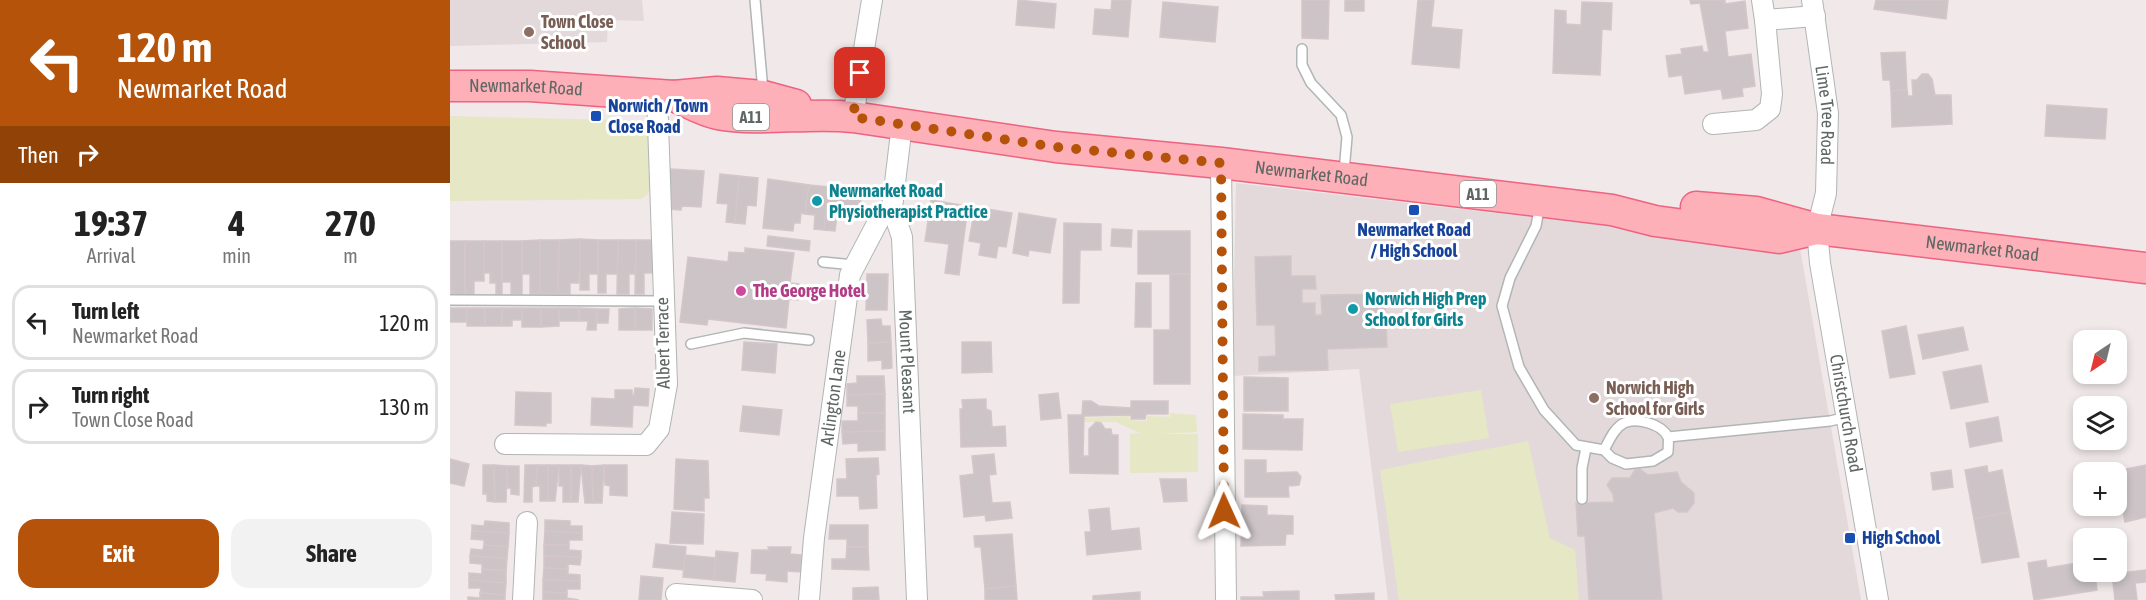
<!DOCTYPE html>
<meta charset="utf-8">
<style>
:root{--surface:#fff;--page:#f2f2f2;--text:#222;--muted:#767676;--line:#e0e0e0;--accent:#b45309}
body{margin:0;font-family:"Asap Condensed",sans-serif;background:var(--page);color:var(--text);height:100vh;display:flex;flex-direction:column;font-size:22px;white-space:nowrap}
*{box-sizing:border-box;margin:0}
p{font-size:20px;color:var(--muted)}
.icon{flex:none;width:33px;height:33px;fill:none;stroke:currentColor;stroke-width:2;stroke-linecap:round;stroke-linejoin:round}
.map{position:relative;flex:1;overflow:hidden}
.sheet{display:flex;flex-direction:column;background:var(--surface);width:450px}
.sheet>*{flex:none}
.guide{background:#b45309;color:#fff;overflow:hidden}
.needle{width:39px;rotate:215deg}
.controls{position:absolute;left:1623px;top:330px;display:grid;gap:12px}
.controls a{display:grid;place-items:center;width:54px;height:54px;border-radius:12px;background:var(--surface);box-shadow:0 3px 9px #0003;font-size:30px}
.pin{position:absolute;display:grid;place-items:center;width:51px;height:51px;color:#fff;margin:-26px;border-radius:12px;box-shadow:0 3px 9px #0006}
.me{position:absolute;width:66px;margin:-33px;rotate:359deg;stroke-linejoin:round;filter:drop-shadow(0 0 4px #0008)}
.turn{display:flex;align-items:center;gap:21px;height:126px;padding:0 18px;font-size:27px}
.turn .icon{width:78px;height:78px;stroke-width:2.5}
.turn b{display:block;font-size:42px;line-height:51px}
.then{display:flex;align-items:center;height:57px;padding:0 18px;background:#0003;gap:12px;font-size:22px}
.eta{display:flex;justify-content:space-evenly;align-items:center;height:102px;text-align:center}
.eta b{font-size:36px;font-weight:700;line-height:42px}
.primary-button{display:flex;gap:12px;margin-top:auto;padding:12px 18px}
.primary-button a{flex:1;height:69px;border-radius:18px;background:var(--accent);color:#fff;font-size:24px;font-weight:700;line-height:69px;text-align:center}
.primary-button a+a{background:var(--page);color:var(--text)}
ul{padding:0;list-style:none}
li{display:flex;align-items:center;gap:18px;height:75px;margin:0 12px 9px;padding:0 6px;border:3px solid var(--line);border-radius:18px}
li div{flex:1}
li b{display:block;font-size:22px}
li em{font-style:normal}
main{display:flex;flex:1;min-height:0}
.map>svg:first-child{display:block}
.education{fill:#e3d9da}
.green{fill:#e5e7c5}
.building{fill:#ccc4c6;stroke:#d5c6ca;stroke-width:1.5}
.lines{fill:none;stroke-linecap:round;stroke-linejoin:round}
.service-casing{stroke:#b0b6b5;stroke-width:12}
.minor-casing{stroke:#b0b6b5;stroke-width:22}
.primary-casing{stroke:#ef6280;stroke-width:33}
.service{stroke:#fff;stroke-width:9}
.minor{stroke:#fff;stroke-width:20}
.primary{stroke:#fdb0b7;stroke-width:30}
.route{stroke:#b45309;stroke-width:10;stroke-dasharray:0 18}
.education-dot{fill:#8d6e63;stroke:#fff;stroke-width:2}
.transit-dot{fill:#1a4fb4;stroke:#fff;stroke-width:2}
.culture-dot{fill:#0f9aa8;stroke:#fff;stroke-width:2}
.hotel-dot{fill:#d1479c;stroke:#fff;stroke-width:2}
.labels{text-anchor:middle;stroke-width:6;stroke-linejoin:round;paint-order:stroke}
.shield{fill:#fff;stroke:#8f9592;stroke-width:1.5}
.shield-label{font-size:16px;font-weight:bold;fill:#5f6764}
.education-label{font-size:18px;font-weight:bold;fill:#785e54;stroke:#fff;text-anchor:start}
.street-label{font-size:18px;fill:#5f6764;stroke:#fff}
.transit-label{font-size:18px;font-weight:bold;fill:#164399;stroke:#fff;text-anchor:start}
.culture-label{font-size:18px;font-weight:bold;fill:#0d838f;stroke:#fff;text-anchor:start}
.hotel-label{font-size:18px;font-weight:bold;fill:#b23c85;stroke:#fff;text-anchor:start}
</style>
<main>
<section class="sheet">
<div class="guide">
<div class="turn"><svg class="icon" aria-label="left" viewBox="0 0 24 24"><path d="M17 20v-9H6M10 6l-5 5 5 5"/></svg><div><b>120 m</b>Newmarket Road</div></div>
<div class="then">Then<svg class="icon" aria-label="right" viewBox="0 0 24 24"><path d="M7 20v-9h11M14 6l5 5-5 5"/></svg></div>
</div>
<div class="eta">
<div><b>19:37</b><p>Arrival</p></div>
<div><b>4</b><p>min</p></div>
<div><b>270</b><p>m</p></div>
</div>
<ul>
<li><svg class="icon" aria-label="left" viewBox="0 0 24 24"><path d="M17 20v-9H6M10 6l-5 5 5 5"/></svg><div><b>Turn left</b><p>Newmarket Road</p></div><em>120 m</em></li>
<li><svg class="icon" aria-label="right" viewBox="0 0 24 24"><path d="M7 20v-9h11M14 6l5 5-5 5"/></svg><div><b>Turn right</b><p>Town Close Road</p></div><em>130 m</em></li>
</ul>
<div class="primary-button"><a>Exit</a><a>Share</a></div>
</section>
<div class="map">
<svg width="1696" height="600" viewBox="0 0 1696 600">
<rect width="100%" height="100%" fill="#f0e8e9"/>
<!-- education -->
<g class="education">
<path d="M0 0H192L194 21 158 20 157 42 0 46Z"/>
<path d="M786 183 1350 248 1411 600H938L909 369 782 376Z"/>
</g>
<!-- green -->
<g class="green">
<path d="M0 116 202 121 201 187 197 195 191 199 0 201Z"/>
<path d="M1031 390 1039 438 948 452 940 404Z"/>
<path d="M720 413 746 415 747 432 708 434H748V472L680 473V434L690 433 666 422H633V418L679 416V420L697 421V416L720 417Z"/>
<path d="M1078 441 1100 538 1125 550 1129 600H949L930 470Z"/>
</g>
<!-- building -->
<g class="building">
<path d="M568 0 606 4 604 28 566 25Z"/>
<path d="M662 0H681L678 37 643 34 645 9 661 10Z"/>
<path d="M852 0H879L878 39 852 38Z"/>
<rect x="895" y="0" width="19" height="11"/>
<path d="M968 0H984L981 27 1012 30 1009 68 962 64Z"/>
<path d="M1240 0H1275V4L1295 1 1298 28 1275 31 1278 57 1301 54 1305 86 1292 88 1293 96 1273 99 1271 89 1235 94 1232 75 1219 77 1216 56 1232 54 1231 49 1252 46 1253 52H1259L1250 3 1241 4Z"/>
<path d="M1426 0H1498L1496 19 1424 9Z"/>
<path d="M713 2 768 7 765 42 710 37Z"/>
<path d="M1132 2 1162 3 1161 30 1152 29 1150 75 1103 73 1105 10 1116 11V24L1131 25Z"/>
<path d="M1455 52 1457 90 1441 91 1440 80H1433L1431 53Z"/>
<path d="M1472 74H1478L1482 79 1485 95H1501L1502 124 1442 127 1441 91 1457 90 1458 96H1463L1462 80H1467Z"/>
<path d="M1597 105 1657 109 1655 139 1595 136Z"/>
<path d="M220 169 254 171 251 207 232 206 231 210 217 209Z"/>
<path d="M270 174 289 176 285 223 276 222 278 204 267 203Z"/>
<path d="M289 176 308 178 306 206 297 205 295 224 285 223Z"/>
<path d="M318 179 359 185 355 214 351 213 350 223H344L343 231 313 228Z"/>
<path d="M359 185 379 187 374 230 364 229 365 215 355 214Z"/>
<path d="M379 187 412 191 408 219 387 216 385 231 374 230Z"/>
<path d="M481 200 518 206 509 275 495 273 499 244 475 241Z"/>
<path d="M525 207 562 213 556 247 548 246 546 258 529 255 531 243 519 241Z"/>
<path d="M569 213 606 219 600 253 579 250 578 256 563 253Z"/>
<path d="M614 223 651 224V250H630L629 303H613Z"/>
<path d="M662 229 682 230 681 247 661 246Z"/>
<rect x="688" y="231" width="52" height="43"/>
<path d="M318 236 360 241 359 251 317 246Z"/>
<path d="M130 239 129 283H120V294H108L109 240Z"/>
<path d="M130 239 148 240V274H139V290H130Z"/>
<path d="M90 240H109L108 294H90Z"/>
<path d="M90 240V294H80V274H72V241Z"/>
<path d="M148 240H168V274H156V293H148Z"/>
<path d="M168 240H186V274H179V294H167Z"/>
<path d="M186 240H206V273H194V294H185Z"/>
<path d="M0 241H15V295H1Z"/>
<path d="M15 241H34V281H24V295H15Z"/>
<path d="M34 241H52V294H46V283H40V273H34Z"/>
<path d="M52 241H72V294H61V282H52Z"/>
<path d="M295 248 344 253 340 283 349 284 348 300 339 299 336 328 258 319 257 325 230 322 238 257 278 262 279 252 295 253Z"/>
<path d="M841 256V276H865L866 289H852V303H865V315H872L871 295 935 294 937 347 877 349 878 370 809 371V357L826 356 825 325H807L805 257Z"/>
<path d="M417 274H438L437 310H416Z"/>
<path d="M720 274H740V384H704V330H720Z"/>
<path d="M686 283H701V327H685Z"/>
<path d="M0 308H17L18 322H0Z"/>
<rect x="17" y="308" width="18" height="18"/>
<rect x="35" y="308" width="17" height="18"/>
<path d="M52 308H72V320H62V326H52Z"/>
<rect x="72" y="308" width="19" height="19"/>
<path d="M91 308H109V326L91 327Z"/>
<rect x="109" y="308" width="20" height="13"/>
<path d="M129 308 147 309 146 330H137L138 321H129Z"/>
<path d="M185 308 202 309V330H185Z"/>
<path d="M185 308V330H169V309Z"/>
<path d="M147 309H159L158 323H147Z"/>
<path d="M431 319 432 326H440L441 342 418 343 417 320Z"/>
<path d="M1456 326 1465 374 1440 378 1432 331Z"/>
<path d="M1513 327 1518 350 1473 359 1468 335Z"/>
<path d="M294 342 327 344 325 373 292 370Z"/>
<path d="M441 342 442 368 432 369V360L418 361V343Z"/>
<path d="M512 342H541L542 372 512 373Z"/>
<path d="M1531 365 1538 402 1501 409 1493 372Z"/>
<path d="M407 376H434L435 394 397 395V384L407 383Z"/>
<path d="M794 377 838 378V411H794Z"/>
<path d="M185 388 199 389 198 406 183 405 182 427 141 425 142 398 165 399V390H182V395H184Z"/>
<path d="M66 392 101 393V423H96V426L65 425Z"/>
<path d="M608 393 611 418 591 420 589 395Z"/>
<path d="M435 394V413H408V406H397V395Z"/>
<path d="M536 399V409L541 411 542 427 555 426 556 446 511 447 510 409H513L512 400Z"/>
<path d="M633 401H641L649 406 681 408V401H718V414H696L695 419H681V415L634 416 633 456H639V429L646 422 651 423 655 429H661L662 435H668V474L620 473 618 415H632Z"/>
<path d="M293 406 332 410 329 435 290 431Z"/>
<path d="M408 413H435V431L392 432V421H408Z"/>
<path d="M793 414 833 415V419H853L852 450 793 449Z"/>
<path d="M1548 417 1552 441 1520 447 1516 423Z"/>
<path d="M435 431V450L408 451V443L393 444 392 432Z"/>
<path d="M544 454 546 474 539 475 542 503 560 502 562 518 536 521 535 515 514 517 510 476 524 474 522 456Z"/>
<path d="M428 458 429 474 426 475 427 508 410 509 409 496H387V479H397L396 459Z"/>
<path d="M0 459 19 464 14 486 0 483Z"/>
<path d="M226 459 258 461 259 498H254V511L224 509Z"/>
<path d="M795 460H816V473L847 472 851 477 849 485 838 486 839 497H795Z"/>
<path d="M33 465H44L45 502 37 501V494H33Z"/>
<path d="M44 465 57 466 56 502H45Z"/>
<path d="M75 465H87L86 486 82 487V502H74Z"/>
<path d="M87 465H98V501H90V486H86Z"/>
<path d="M98 465H109L105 501H98Z"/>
<path d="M109 465H121V502H113V486H109Z"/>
<path d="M121 465H131L128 502H121Z"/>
<path d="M131 465 142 466 143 503H135Z"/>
<path d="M154 465H177V496L160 495V486L155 485Z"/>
<path d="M154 465 152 503H143L142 466Z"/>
<path d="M1696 465V517L1675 522 1665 471Z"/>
<path d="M57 466H69V495L61 494V488H57Z"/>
<path d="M1537 466 1538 473 1552 470 1560 512 1524 519 1515 470Z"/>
<path d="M1190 469 1198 475 1227 472 1231 482 1244 493V503L1237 512H1228L1223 508 1204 513 1212 600H1139L1135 536H1128L1126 503 1164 502 1163 494 1157 485 1162 478H1180L1185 470Z"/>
<path d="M1501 470 1503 487 1483 490 1481 473Z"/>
<path d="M710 479H736L737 501 714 502Z"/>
<path d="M792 505 817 506V515L843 516V534H836L835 545 791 546Z"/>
<path d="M659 508 661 531 689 528 691 549 637 555 635 532H641L639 510Z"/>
<path d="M222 512 254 514 253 544 220 543Z"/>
<path d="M1560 512 1569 557 1532 563 1524 519Z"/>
<path d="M95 520 120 521V526H132V533L95 531Z"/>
<path d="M35 521 59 523V533L22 531V525L34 526Z"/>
<path d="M380 525H418V547H397V539H379Z"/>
<path d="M22 531 59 533 58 547 34 545V540L21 539Z"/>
<path d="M95 531 132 533V540H119V545H94Z"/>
<path d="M562 534 566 586 535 589 531 547H525L524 536Z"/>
<path d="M206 544 236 547 234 570 203 567Z"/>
<path d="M34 545 58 547 57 558 20 556 21 549 33 550Z"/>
<path d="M94 545H119V550L131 551V557L94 556Z"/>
<path d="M318 547H341L340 554 352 555 351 572 337 571V582L316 580 317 574 301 573 302 550H319Z"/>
<path d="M397 547H418L419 570 382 569V559H396Z"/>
<path d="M266 551 288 553 285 582 264 580Z"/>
<path d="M235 555 266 558 264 580 233 577Z"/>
<path d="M20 556 57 558 56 571 32 569V564L20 563Z"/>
<path d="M94 556 131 557 130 565 118 564V569L94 568Z"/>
<path d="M1596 560 1597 568 1634 562V572H1645L1647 590 1584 600 1578 563Z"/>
<path d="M94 568 118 569V574L130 575V581L93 580Z"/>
<path d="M32 569 56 571V583L19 580V573L32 574Z"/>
<path d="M1696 570V582L1685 583 1687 600H1665L1662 574Z"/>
<path d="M191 576 213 578 211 600H189Z"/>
<path d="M19 580 56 583 55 595 30 593 31 588H19Z"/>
<path d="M93 580 130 581V589H117V593L93 592Z"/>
<path d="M566 586 567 600H535V589Z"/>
<path d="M428 587 429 600H403V588Z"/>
<path d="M849 591V600H791V597H814L813 592Z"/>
<path d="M93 592 117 593V598L129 600H93Z"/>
<path d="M690 592V600H643V596Z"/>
<path d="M30 593 55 595V600H18V597L30 598Z"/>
<path d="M924 593V600H886L885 595Z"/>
</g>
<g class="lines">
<defs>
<g id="service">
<path d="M305 0 313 91"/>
<path d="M852 49V65L861 83 891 115 897 137 894 172"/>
<path d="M1090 204 1086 226 1060 278 1052 306 1069 367 1094 410 1126 445 1154 450 1162 458 1176 464 1203 461 1218 452C1218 448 1219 441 1218 437 1212 424 1186 417 1174 423 1164 428 1159 441 1154 450"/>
<path d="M373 262 404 265"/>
<path d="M0 300 212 301"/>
<path d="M241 344 294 333 359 340"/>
<path d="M1218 437 1380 421 1397 417"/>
<path d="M1132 499V468L1136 448"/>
</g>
<g id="minor">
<path d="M1312 0 1315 20"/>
<path id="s1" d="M1362 0 1378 113 1376 193 1367 229 1370 263 1428 600"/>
<path d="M403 117 422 0"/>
<path id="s2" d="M452 124 442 208 452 237 467 600"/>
<path d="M1263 124 1306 120 1320 109 1322 94 1315 20 1365 16"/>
<path d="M771 163 776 600"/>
<path d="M55 444 196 445 209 429 217 384 207 94"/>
<path d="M226 594 302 600"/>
<path d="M73 600 77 522"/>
<path id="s3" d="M359 600 364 538 400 275 431 216 442 208"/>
</g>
<g id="primary">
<path id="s4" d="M0 86H80L224 96 267 92 313 96 346 105"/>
<path id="s5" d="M224 96C238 102 253 111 268 114 312 122 358 112 403 117L606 147 771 163 1162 210 1205 221 1329 238 1367 229"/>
<path id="s6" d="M1246 207 1306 212 1367 229 1696 268"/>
</g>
</defs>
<!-- service casing -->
<use href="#service" class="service-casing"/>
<!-- minor casing -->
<use href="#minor" class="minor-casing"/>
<!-- primary casing -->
<use href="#primary" class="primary-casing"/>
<!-- service -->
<use href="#service" class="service"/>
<!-- minor -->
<use href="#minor" class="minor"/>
<!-- primary -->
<use href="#primary" class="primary"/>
</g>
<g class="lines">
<!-- route -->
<path class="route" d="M410 73 403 117 606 147 771 163 774 511"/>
</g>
<!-- markers -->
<g class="education-dot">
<circle cx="79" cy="32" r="6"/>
<circle cx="1144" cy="398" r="6"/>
</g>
<g class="transit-dot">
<rect x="140" y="110" width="12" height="12" rx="3"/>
<rect x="958" y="204" width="12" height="12" rx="3"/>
<rect x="1394" y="532" width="12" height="12" rx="3"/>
</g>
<g class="culture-dot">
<circle cx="367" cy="201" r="6"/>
<circle cx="903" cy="309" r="6"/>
</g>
<circle class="hotel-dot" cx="291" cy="291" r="6"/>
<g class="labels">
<!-- shield labels -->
<g class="shield">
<rect x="283" y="104" width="36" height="26" rx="4.5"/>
<rect x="1010" y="181" width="36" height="26" rx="4.5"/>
</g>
<g class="shield-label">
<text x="301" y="123">A11</text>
<text x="1028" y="200">A11</text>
</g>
<!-- education labels -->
<g class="education-label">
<text x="91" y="28">Town Close<tspan x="91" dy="21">School</tspan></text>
<text x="1156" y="394">Norwich High<tspan x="1156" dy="21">School for Girls</tspan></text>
</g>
<!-- street labels -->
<g class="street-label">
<text dy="6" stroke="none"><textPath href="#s4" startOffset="76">Newmarket Road</textPath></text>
<text dy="6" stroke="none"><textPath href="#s1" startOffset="116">Lime Tree Road</textPath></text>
<text dy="6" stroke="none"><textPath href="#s5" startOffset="645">Newmarket Road</textPath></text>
<text dy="6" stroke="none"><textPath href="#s6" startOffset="290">Newmarket Road</textPath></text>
<text transform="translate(213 343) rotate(-91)" y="6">Albert Terrace</text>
<text dy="6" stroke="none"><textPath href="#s2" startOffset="240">Mount Pleasant</textPath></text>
<text dy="6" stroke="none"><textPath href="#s3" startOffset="204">Arlington Lane</textPath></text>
<text dy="6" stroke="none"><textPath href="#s1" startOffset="418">Christchurch Road</textPath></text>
</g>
<!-- transit labels -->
<g class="transit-label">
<text x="158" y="112">Norwich / Town<tspan x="158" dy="21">Close Road</tspan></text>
<text x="964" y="236" text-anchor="middle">Newmarket Road<tspan x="964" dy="21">/ High School</tspan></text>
<text x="1412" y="544">High School</text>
</g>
<!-- culture labels -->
<g class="culture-label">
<text x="379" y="197">Newmarket Road<tspan x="379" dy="21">Physiotherapist Practice</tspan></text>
<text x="915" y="305">Norwich High Prep<tspan x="915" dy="21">School for Girls</tspan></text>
</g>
<!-- hotel labels -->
<g class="hotel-label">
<text x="303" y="297">The George Hotel</text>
</g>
</g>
</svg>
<div class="controls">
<a><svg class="needle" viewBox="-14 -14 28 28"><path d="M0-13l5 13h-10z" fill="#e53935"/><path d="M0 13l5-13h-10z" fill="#767676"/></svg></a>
<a><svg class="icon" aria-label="layers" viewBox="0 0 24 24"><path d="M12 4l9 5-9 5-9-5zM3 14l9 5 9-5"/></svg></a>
<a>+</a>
<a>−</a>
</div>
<div class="pin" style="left:410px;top:73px;background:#d93025"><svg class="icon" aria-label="arrive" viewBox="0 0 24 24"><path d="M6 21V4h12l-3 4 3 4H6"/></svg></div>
<svg class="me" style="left:774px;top:511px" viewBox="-20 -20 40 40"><path d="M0-17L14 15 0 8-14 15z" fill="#b45309" stroke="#fff" stroke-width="4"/></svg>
</div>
</main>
